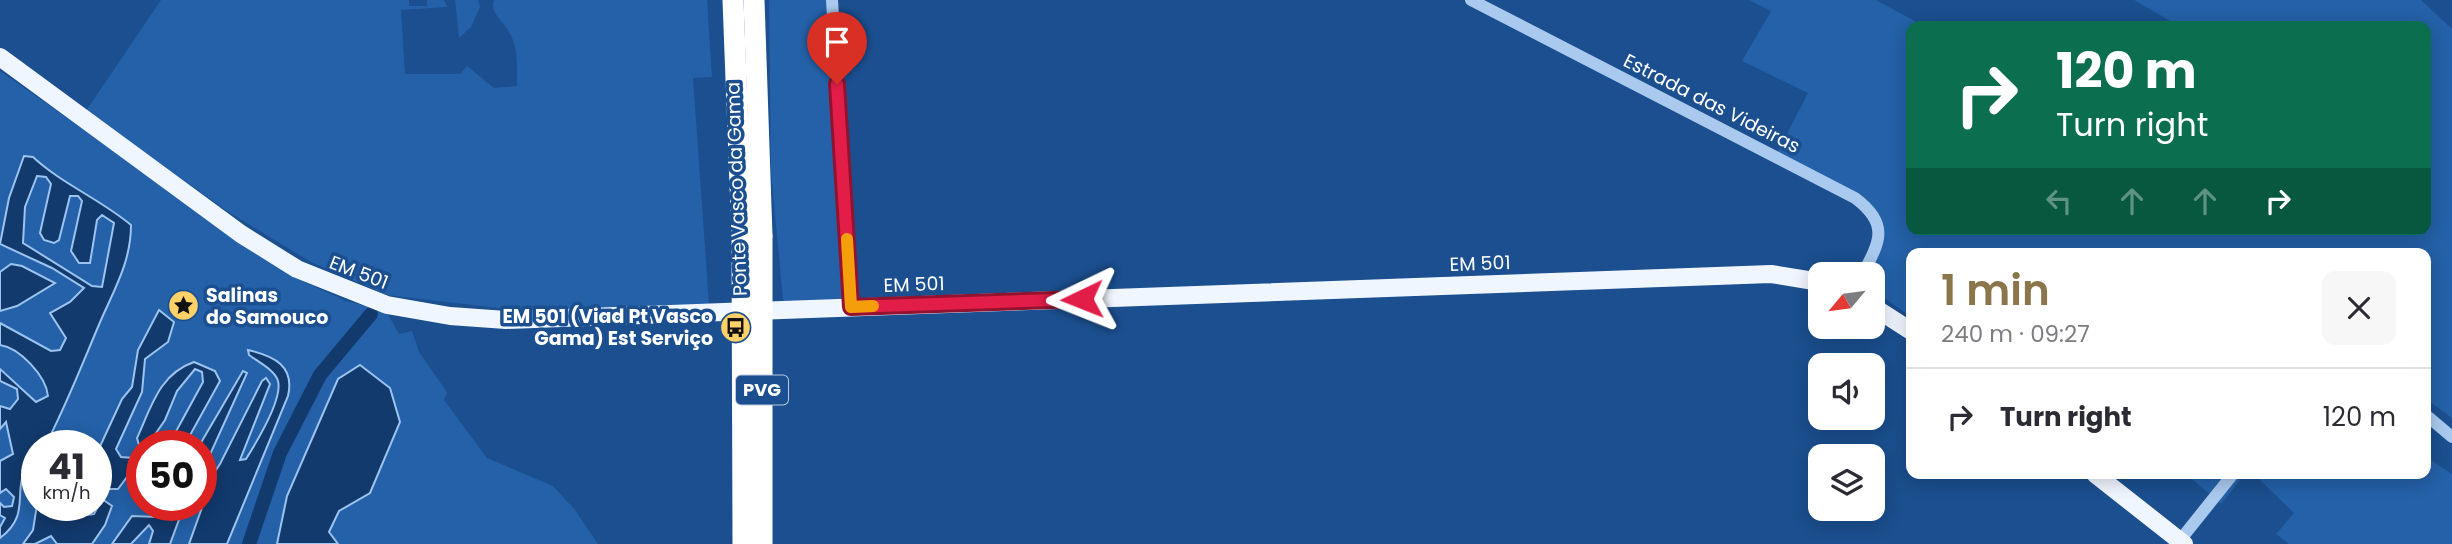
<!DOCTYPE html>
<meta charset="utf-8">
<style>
:root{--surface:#fff;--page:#f7f7f7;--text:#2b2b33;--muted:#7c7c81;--line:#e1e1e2;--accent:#8a764a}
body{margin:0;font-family:Poppins,sans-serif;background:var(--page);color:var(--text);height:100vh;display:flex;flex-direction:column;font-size:26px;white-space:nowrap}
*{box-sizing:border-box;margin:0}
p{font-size:23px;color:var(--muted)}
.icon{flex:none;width:38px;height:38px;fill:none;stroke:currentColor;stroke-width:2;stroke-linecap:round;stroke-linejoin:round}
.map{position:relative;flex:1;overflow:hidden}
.drawer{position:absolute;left:1906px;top:248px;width:525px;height:231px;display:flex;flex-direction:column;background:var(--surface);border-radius:14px;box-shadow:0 4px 18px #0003}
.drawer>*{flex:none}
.banner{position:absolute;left:1906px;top:21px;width:525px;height:214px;border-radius:14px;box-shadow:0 4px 18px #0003;background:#0b6e4f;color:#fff;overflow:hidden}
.needle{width:46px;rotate:241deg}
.controls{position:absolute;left:1808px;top:262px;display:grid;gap:14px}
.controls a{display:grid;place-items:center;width:77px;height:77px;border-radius:14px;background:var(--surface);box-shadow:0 4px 18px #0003;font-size:35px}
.speed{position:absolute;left:21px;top:430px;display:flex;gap:14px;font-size:35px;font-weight:700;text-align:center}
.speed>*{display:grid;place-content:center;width:91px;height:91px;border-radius:50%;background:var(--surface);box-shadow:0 4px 18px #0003;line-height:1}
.speed small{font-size:18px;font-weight:400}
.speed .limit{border:10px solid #d22;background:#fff;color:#111}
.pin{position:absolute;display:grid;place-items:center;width:60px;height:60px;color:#fff;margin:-72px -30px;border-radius:50% 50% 50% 0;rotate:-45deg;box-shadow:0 0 7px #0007}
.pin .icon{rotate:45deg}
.me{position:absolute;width:77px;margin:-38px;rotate:268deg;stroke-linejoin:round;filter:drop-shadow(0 0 5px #0008)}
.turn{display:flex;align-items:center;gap:24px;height:147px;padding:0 35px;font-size:32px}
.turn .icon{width:91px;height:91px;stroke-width:2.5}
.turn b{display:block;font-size:49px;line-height:60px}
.lanes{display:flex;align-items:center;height:66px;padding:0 35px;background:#0003;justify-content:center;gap:35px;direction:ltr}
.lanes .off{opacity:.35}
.round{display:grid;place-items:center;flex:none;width:74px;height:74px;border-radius:14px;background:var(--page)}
.overview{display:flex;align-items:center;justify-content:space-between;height:119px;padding:0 35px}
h1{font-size:42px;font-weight:600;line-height:52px;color:var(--accent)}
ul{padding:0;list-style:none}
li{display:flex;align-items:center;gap:21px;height:98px;padding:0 35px;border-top:2px solid var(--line)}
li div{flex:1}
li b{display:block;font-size:26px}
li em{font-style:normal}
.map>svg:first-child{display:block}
.green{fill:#2461a8;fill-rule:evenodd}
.water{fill:#123a6d;stroke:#9cc4f0;stroke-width:2;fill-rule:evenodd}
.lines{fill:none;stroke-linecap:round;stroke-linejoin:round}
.canal{stroke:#123a6d;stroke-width:14}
.minor{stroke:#a9c9ee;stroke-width:12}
.major{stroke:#f0f6ff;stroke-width:18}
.highway{stroke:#fff;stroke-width:21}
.highway-bridge{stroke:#fff;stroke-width:21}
.route-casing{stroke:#92132f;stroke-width:18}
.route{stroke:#e11d48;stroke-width:12}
.slow{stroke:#f59e0b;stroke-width:12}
.labels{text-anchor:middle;stroke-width:7;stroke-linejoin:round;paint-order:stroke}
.shield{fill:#1b4f8f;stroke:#bbcadd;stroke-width:2}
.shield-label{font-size:18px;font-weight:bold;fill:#fff}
.street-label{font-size:19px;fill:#fff;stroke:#1b4f8f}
.poi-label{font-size:19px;font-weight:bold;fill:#fff;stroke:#1b4f8f;text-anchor:start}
</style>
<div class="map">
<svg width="2452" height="544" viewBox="0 0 2452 544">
<rect width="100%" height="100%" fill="#1b4f8f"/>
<!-- green -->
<g class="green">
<path d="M161 0H409V6H427V0H444L447 7 401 10 405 74H460L467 66 494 88 517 86C517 68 519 48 509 32 503 21 489 12 494 0H707L712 77 693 78 709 304 530 312 387 295 311 262 230 213 86 111Z"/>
<path d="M455 0H478L480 7 471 27 459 38Z"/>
<path d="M769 0H832L851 307 784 310 771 172Z"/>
<path d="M1749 0H1876L1924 26H1911V229H2426V26H2179L2134 0H2421L2452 29V418L2426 399V254H1911V317L1873 290 1872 275H1862L1879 238 1868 207 1775 157 1808 93 1742 61 1771 11Z"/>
<path d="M0 71 296 278 346 301 386 311 399 334 412 331 419 352 447 392 444 400 487 458 553 486 575 510 598 544H0ZM37 446H96V506H37ZM142 446H201V506H142Z"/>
<path d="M2426 457 2452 474V544H2289L2276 534 2294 513 2254 474H2426Z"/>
<path d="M2186 474H2245L2221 504Z"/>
</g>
<!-- water -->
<g class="water">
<path d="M24 156 33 157C62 184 100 199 131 225 131 264 112 293 98 327 81 367 65 408 45 446H37V456C4 485 37 510 0 538V527L5 518 0 515V503L4 507 12 506 14 497 6 489 0 493V461L13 454 6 422 0 429V406L10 409 18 399 17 389 0 381V369L36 402 48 396C46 376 20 348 0 345V323L51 351 60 350 66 338 50 313 70 302 84 288 52 268 0 244 9 198ZM37 176 46 177 51 184 40 233 44 240 54 243 59 240 70 196H78L82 201 71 251 79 263H90L97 220 102 215 114 223 102 287 92 286 23 243 25 207Z"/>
<path d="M11 264 22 266 55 283 17 306 0 311V272Z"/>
<path d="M159 310 174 322 168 342 145 359 142 392 116 449 121 457 134 458 138 462 118 489H107L96 472V455L122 399 132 387 138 350Z"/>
<path d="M248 350C274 356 295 366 288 396L227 544H189L204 502 201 495V446H199L243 371 247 373 207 461 203 479 212 476 220 464 262 381 266 378 270 384 240 460 246 459C256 443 283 399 278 381 275 370 257 361 249 355Z"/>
<path d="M194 362 215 371 220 381 184 446H168L203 382 202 372 195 369 177 391 165 420 147 446 139 445 137 438C151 408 159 374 194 362Z"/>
<path d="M360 365 390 388 400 422 370 493 339 511 329 532 338 544H277L287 496 338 379Z"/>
<path d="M102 499 112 506 105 525 92 544H57L51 536 35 544H23L33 530 37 505 49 506 57 513 78 509 87 515 94 514Z"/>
<path d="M166 506H184L170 544H149L153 531 149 525 131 544H112L132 516 157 517Z"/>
</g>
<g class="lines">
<!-- canal -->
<path class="canal" d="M249 544 280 453 320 375 371 314"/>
<!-- minor -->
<g class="minor">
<path d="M832 0 851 307"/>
<path d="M1471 0 1855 198C1890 224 1880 242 1862 275"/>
<path d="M2426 415 2452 437"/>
<path d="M2177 544 2233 474"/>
</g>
<!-- major -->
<g class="major">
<path d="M0 57 241 234 297 269 387 305 450 316 506 320 1771 274 1820 282"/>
<path d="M1872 306 1911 331"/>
<path d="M2095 474 2184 544"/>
</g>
<!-- highway -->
<g class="highway">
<path d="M733 0 742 237"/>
<path d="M754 0 762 236"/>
</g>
<!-- highway-bridge -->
<g class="highway-bridge">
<path d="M742 237 743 544"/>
<path d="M762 544V236"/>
</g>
</g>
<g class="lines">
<defs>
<path id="route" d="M837 84 851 307 1082 299"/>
</defs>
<!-- route casing -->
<use href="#route" class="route-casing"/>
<!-- route -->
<use href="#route" class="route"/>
<!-- slow -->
<path class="slow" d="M847 239 851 307 873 306"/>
</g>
<!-- icons -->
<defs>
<symbol id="sight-disc" viewBox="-11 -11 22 22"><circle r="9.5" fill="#ffd166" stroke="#1b4f8f"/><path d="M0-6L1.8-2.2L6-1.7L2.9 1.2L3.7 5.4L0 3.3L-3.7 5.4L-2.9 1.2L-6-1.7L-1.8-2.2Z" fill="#111"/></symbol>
<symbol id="bus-disc" viewBox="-11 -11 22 22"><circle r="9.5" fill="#ffd166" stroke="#1b4f8f"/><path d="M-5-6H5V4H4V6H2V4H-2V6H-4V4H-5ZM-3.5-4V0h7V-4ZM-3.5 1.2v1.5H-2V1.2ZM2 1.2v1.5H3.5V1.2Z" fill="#111"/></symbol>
</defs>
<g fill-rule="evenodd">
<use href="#sight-disc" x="166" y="288" width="35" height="35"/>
<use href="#bus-disc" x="718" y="310" width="35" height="35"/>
</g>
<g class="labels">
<!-- shield labels -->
<rect class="shield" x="736" y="375.5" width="52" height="29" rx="5"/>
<g class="shield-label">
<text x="762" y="396">PVG</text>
</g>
<!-- street labels -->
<g class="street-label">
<text transform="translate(1712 103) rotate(27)" y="7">Estrada das Videiras</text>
<text transform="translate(736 189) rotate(-92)" y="7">Ponte Vasco da Gama</text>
<text transform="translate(1480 263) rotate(-2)" y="7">EM 501</text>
<text transform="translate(359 272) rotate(21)" y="7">EM 501</text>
<text transform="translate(914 284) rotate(-2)" y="7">EM 501</text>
</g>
<!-- poi labels -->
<g class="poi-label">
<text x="206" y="302">Salinas<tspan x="206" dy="22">do Samouco</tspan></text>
<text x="713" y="323" text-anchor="end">EM 501 (Viad Pt Vasco<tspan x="713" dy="22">Gama) Est Serviço</tspan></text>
</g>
</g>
</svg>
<div class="controls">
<a><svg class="needle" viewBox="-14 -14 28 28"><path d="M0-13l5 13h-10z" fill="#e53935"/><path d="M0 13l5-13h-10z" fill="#7c7c81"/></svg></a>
<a><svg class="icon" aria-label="sound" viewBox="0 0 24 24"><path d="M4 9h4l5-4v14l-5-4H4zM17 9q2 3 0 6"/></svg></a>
<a><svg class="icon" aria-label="layers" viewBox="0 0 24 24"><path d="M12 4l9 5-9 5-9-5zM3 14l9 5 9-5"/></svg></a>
</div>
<div class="speed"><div>41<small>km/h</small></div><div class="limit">50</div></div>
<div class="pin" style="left:837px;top:84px;background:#d93025"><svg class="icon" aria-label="arrive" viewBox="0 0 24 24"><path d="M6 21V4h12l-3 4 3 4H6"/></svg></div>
<svg class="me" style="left:1082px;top:299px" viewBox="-20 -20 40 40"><path d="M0-17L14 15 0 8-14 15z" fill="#e11d48" stroke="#fff" stroke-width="4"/></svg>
<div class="banner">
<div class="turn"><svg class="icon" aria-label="right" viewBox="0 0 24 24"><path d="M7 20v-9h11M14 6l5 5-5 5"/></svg><div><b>120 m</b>Turn right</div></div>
<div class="lanes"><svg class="icon off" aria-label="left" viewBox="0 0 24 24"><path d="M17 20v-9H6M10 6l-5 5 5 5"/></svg><svg class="icon off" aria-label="ahead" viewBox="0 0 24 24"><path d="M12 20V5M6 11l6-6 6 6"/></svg><svg class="icon off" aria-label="ahead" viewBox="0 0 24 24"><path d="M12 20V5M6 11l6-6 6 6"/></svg><svg class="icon" aria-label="right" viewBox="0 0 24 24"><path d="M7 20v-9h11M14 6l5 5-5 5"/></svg></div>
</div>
<section class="drawer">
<div class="overview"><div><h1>1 min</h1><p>240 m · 09:27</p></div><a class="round"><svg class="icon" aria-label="close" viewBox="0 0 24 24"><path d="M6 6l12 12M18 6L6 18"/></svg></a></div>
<ul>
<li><svg class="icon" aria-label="right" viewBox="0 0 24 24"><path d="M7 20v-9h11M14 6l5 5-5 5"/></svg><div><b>Turn right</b></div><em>120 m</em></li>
</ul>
</section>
</div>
